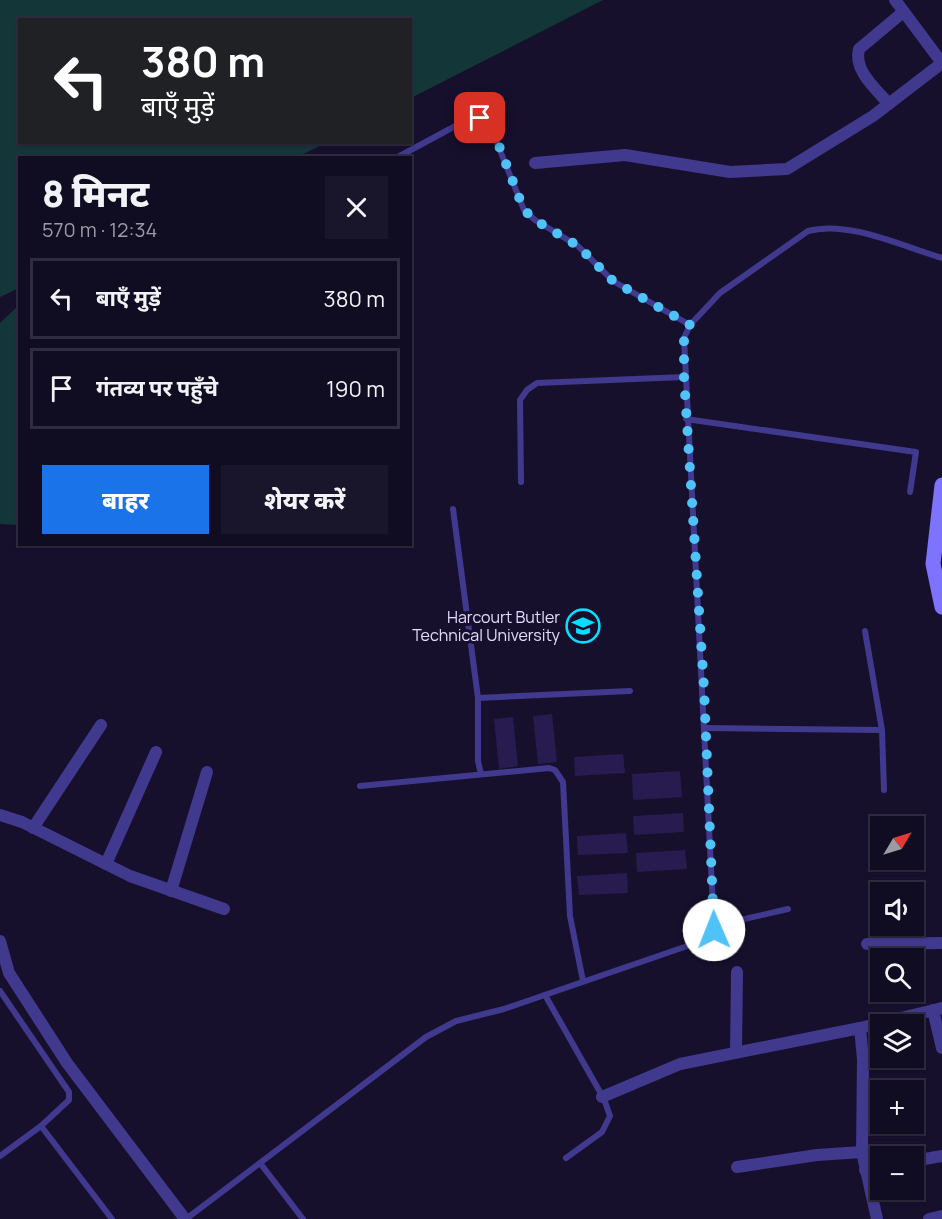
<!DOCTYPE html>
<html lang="hi">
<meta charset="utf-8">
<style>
:root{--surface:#100c22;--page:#19152a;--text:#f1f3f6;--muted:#9c9ba5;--line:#302c40;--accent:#1a73e8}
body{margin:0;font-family:Manrope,"Noto Sans Devanagari",sans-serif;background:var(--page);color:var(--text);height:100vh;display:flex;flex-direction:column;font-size:22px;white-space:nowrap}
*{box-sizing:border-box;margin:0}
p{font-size:20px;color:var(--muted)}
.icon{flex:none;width:33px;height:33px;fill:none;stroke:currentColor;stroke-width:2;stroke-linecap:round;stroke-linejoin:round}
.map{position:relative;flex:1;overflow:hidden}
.drawer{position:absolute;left:18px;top:156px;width:394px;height:390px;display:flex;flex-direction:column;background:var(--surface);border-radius:0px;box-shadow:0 2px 4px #0004,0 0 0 2px var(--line)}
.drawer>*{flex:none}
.top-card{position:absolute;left:18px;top:18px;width:394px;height:126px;border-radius:0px;box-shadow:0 2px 4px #0004,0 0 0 2px var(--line);background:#202124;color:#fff;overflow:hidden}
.needle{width:39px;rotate:52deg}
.buttons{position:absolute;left:870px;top:816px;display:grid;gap:12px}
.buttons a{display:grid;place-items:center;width:54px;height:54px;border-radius:0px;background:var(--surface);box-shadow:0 2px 4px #0004,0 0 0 2px var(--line);font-size:30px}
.pin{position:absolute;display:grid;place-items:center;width:51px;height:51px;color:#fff;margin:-26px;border-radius:12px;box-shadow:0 3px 9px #0006}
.me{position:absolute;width:66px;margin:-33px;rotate:359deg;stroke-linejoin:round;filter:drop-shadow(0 0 4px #0008)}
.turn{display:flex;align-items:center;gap:21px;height:126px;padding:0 24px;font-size:27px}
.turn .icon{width:78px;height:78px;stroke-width:2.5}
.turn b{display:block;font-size:42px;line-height:51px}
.round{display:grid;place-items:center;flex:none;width:63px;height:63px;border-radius:0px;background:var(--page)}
.overview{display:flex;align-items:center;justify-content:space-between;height:102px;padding:0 24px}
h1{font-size:36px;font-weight:800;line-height:45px}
.cta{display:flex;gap:12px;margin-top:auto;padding:12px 24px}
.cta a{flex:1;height:69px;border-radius:0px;background:var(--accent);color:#fff;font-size:24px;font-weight:800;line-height:69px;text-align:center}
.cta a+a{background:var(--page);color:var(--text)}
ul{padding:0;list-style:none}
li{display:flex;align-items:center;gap:18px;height:81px;margin:0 12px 9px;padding:0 12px;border:3px solid var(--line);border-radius:0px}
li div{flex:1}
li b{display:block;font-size:22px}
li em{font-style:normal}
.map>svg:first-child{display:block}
.green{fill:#133738}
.building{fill:#281b4f}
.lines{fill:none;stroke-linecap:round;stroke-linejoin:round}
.lane{stroke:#40398e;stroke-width:6}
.street{stroke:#40398e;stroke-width:12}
.secondary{stroke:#7d73ff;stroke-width:15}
.route{stroke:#4fc3f7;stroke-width:10;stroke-dasharray:0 18}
.labels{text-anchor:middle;stroke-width:6;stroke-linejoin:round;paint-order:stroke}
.poi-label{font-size:16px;fill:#e2dcff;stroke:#16102d;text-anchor:end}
</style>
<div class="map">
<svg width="942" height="1219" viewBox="0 0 942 1219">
<rect width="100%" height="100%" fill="#16102d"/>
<!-- green -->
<g class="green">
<path d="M0 0H603L411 98V20H20V142L326 143 297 157 20 158 19 288 0 297Z"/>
<path d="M19 305V525L0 524V323Z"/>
</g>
<!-- building -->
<g class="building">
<path d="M552 714 557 762 538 764 533 716Z"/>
<path d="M513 717 518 766 499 769 494 719Z"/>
<path d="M623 754 625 773 575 776 574 757Z"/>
<path d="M680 771 682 797 633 800 632 774Z"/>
<path d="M683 813 684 832 634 835 633 816Z"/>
<path d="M626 833 628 853 578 855 577 836Z"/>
<path d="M685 850 687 869 637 872 636 853Z"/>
<path d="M627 873 628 893 579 895 577 876Z"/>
</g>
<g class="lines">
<!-- lane -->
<g class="lane">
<path d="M396 158 472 117 480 118 493 133 524 210 535 220 578 246 613 281 690 325"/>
<path d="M686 419 916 452 910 492"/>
<path d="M521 482 520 400 527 390 537 383 684 377"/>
<path d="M453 509 478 698V761L481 774"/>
<path d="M478 698 630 691"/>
<path d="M706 728 882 730 865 631"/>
<path d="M882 730 884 790"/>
<path d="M360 786 549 768 555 770 563 782 570 916 583 981"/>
<path d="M714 926 788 909"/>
<path d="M0 991 69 1092V1100L41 1126"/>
<path d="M545 995 604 1099 610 1116 602 1132 566 1158"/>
<path d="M0 1156 41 1126 112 1219"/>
<path d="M260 1163 303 1219"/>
<path d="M186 1219 426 1037 456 1021 504 1009 699 942 712 935 714 926 684 338 690 325 720 293 808 231C848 220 902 246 942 258"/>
</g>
<!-- street -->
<g class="street">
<path d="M895 0 942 63"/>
<path d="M889 104C876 89 853 70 859 49L902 13"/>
<path d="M535 163 625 155 730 172 787 169 873 116 942 63"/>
<path d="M0 815 22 822 130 876 224 909"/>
<path d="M33 828 101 725"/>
<path d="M106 864 156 752"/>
<path d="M171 891 207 772"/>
<path d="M0 941 9 973 67 1063 185 1219"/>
<path d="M867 944 942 943"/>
<path d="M933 1010 942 1048"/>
<path d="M860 1028 863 1059 862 1152 877 1219"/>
<path d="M736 1051 737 972"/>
<path d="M602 1097 680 1064 860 1028 942 1008"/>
<path d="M914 1161 942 1156"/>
<path d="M737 1167 817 1155 862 1152"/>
<path d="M865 1170 880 1167"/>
<path d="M929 1219 942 1216"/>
</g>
<!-- secondary -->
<path class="secondary" d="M942 485 933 564 942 607"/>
</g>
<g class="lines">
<!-- route -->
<path class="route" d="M480 118 494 133 524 210 535 220 578 246 613 281 690 325 684 338V377L704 688 714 930"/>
</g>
<!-- icons -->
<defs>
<symbol id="university-ring" viewBox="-11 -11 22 22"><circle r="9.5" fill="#16102d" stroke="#08dcff" stroke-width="1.5"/><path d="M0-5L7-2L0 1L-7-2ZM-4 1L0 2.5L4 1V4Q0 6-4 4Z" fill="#08dcff"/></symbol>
</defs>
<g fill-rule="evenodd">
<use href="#university-ring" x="564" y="607" width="38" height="38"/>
</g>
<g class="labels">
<!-- poi labels -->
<g class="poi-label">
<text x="560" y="623">Harcourt Butler<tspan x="560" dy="18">Technical University</tspan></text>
</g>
</g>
</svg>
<div class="buttons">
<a><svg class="needle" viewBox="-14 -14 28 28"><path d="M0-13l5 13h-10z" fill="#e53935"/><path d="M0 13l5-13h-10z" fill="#9c9ba5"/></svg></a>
<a><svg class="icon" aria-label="sound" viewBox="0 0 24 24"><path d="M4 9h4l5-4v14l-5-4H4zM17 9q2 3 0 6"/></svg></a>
<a><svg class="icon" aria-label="search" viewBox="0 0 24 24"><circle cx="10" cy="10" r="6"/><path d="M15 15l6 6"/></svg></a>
<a><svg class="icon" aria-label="layers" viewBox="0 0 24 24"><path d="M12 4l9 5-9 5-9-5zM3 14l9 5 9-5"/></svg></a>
<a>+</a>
<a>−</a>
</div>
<div class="pin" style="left:480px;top:118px;background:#d93025"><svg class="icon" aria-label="arrive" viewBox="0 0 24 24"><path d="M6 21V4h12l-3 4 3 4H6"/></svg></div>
<svg class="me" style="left:714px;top:930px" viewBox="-20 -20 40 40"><circle r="19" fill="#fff"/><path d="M0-13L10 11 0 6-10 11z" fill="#4fc3f7"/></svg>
<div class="top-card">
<div class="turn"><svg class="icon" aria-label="left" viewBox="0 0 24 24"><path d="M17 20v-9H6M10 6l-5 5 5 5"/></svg><div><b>380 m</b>बाएँ मुड़ें</div></div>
</div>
<section class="drawer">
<div class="overview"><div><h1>8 मिनट</h1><p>570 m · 12:34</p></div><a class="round"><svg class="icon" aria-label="close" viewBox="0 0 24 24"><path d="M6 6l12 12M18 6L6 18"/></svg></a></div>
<ul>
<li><svg class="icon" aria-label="left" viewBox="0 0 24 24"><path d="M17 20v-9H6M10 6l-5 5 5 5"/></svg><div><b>बाएँ मुड़ें</b></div><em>380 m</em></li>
<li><svg class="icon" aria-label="arrive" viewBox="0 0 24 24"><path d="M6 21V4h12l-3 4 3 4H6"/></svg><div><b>गंतव्य पर पहुँचे</b></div><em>190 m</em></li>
</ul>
<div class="cta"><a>बाहर</a><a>शेयर करें</a></div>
</section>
</div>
